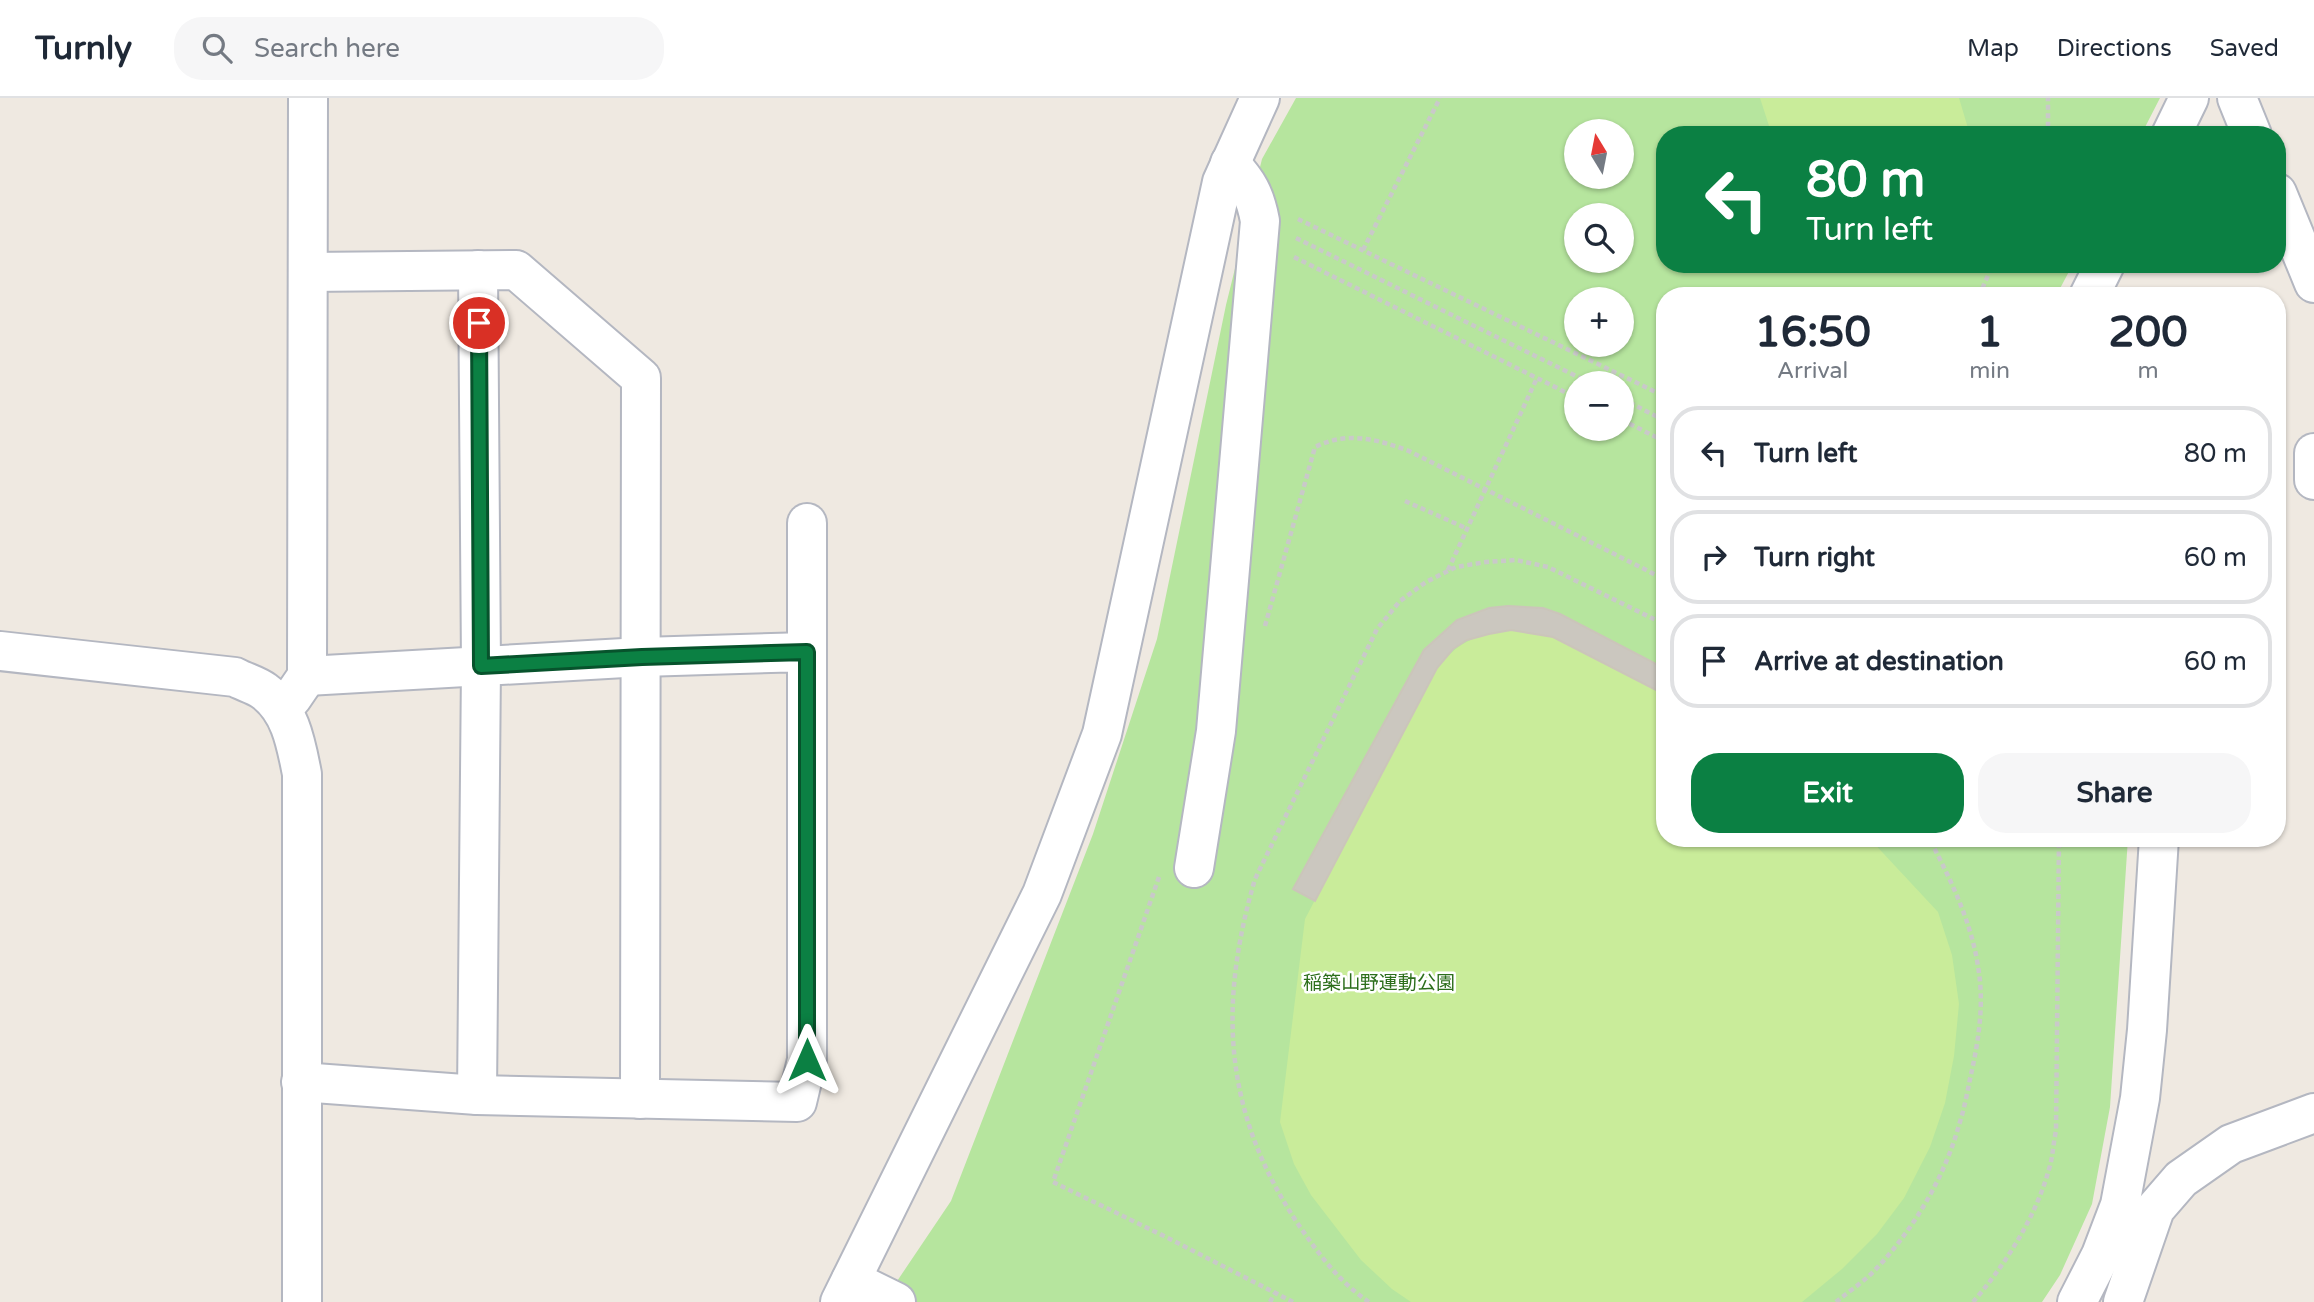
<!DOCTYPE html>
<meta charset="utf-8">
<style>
:root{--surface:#fff;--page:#f6f6f7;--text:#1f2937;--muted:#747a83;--line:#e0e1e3;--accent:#0b8043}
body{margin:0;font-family:"Varela Round","Noto Sans JP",sans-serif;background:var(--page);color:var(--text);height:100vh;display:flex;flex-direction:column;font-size:26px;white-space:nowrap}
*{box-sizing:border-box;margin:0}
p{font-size:23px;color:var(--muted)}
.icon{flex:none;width:38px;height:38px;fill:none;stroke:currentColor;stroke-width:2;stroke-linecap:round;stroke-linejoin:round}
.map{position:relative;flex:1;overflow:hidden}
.panel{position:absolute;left:1656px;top:189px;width:630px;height:560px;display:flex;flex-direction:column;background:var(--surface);border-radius:28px;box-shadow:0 2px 5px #0004}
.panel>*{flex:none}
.banner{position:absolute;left:1656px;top:28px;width:630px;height:147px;border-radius:28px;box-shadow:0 2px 5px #0004;background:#0b8043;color:#fff;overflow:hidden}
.needle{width:46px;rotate:350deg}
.controls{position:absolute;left:1564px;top:21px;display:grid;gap:14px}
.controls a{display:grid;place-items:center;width:70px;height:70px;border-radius:50%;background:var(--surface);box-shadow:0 2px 5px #0004;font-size:35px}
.pin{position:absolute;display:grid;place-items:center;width:60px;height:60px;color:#fff;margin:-30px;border:4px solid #fff;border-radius:50%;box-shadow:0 2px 7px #0007}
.me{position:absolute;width:77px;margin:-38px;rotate:0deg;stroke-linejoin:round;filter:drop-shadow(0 0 5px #0008)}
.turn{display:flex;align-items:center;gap:24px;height:147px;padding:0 35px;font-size:32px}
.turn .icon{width:91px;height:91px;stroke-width:2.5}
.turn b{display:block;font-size:49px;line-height:60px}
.eta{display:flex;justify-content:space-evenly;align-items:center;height:119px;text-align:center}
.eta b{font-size:42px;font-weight:800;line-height:49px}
.primary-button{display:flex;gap:14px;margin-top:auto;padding:14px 35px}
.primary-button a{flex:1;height:80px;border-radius:28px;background:var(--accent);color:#fff;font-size:28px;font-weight:800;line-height:80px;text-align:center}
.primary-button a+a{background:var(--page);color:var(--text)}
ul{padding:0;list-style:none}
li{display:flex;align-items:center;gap:21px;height:94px;margin:0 14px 10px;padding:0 21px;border:4px solid var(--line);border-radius:28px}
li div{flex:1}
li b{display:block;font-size:26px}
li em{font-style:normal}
header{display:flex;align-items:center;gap:42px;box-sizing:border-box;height:98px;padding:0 35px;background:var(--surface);border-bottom:2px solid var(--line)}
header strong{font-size:33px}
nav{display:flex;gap:38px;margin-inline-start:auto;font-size:24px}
.search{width:490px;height:63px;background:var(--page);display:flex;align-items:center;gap:18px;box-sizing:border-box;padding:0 24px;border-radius:28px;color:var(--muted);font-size:26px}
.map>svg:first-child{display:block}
.green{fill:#b6e59e;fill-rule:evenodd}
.pitch{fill:#c9ec9a}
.building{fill:#cbc7bf;stroke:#cbc5ba;stroke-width:2}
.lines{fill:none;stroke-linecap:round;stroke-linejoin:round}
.minor-casing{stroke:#b4b7c1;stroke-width:42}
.path{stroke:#c9c9c9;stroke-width:4.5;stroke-dasharray:5 3.5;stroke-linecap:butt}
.minor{stroke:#fff;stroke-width:38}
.route-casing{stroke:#07532c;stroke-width:18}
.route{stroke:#0b8043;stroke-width:12}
.labels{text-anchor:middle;stroke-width:5;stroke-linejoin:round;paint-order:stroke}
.park-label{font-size:19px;fill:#2c6e1b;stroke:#fff}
</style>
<header>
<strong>Turnly</strong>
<div class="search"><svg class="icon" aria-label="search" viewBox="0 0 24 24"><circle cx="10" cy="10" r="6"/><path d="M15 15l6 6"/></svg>Search here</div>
<nav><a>Map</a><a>Directions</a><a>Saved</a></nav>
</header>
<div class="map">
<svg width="2314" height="1204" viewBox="0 0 2314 1204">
<rect width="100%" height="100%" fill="#efe9e1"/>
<!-- green -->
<path class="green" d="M1296 0H2160L2141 37H1664V166H2073L2056 198H1664V740H2128L2110 1009 2092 1106 2060 1177 2042 1204H883L951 1103 1093 736 1157 541 1226 207 1262 61ZM1577 33H1622V79H1577ZM1577 117H1622V163H1577ZM1577 201H1622V247H1577ZM1577 285H1622V331H1577Z"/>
<!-- pitch -->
<g class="pitch">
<path d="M1760 0H1959L1970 37H1772Z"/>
<path d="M1511 532 1553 539 1664 596V740H1869L1938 814 1952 857 1959 906 1954 958 1945 1005 1930 1049 1904 1100 1877 1136 1842 1171 1802 1204H1411L1392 1191 1361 1162 1311 1097 1294 1066 1280 1024 1305 821 1437 570C1461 541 1475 538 1511 532Z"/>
</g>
<!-- building -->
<path class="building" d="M1508 508 1543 510 1560 516 1664 570V596L1553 539 1511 532 1489 536 1467 542 1453 551 1437 570 1315 803 1293 791 1424 552 1457 522 1489 510Z"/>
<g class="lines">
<defs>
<g id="minor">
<path d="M2237 0 2252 37"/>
<path d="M2171 37 2189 0"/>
<path d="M2277 95 2314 185"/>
<path d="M308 174 516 172 641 280 640 1001"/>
<path d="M2089 198 2105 166"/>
<path d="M2314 355V382"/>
<path d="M0 553 235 579C244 584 256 587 264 593 291 613 296 646 302 676V1204"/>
<path d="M807 554V425"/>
<path d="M292 600 307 578 308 0"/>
<path d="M1194 770 1216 633 1260 123C1255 96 1248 85 1230 65"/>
<path d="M301 984 477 997 797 1004 807 962V554L642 559 307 578"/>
<path d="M477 997 481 568 478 172"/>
<path d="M851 1182 896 1204"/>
<path d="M840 1204 1042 796 1102 636 1222 84 1260 0"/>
<path d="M2077 1204 2101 1157 2120 1107 2140 1000 2147 932 2159 740"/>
<path d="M2123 1204 2155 1111 2181 1081 2231 1046 2314 1015"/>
</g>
</defs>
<!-- minor casing -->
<use href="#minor" class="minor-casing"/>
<!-- path -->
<g class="path">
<path d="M2046 37 2048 29V0"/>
<path d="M1298 121 1664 298"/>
<path d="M1296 140 1590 285"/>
<path d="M1363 152 1440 0"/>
<path d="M1294 159 1577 300"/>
<path d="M1979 198 1993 166"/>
<path d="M1622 301 1664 322"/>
<path d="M1622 322 1664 343"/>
<path d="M1405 403 1468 431"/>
<path d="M1448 472 1537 280"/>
<path d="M1265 528 1315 349C1347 333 1377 341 1409 353L1664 481"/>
<path d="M1159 779 1053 1084 1168 1140 1293 1204"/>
<path d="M1270 1204 1275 1195"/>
<path d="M1369 1204C1339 1184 1318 1155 1298 1126 1223 1014 1218 907 1255 781L1377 531 1400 503 1426 484 1456 469 1486 464 1516 462 1548 469 1664 526"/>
<path d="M1836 1204C1848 1194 1862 1185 1873 1174 1912 1134 1944 1081 1959 1027 1964 1012 1967 996 1970 981 1978 946 1984 910 1979 875 1973 827 1951 782 1929 740"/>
<path d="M1973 1204C2005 1167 2036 1119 2049 1071 2053 1059 2053 1046 2056 1033L2059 740"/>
</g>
<!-- minor -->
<use href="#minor" class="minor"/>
</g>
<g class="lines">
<defs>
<path id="route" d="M479 225 481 568 642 559 807 554V962"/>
</defs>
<!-- route casing -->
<use href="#route" class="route-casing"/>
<!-- route -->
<use href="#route" class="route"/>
</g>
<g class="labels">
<!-- park labels -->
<g class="park-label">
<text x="1379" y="891">稲築山野運動公園</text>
</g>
</g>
</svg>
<div class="controls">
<a><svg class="needle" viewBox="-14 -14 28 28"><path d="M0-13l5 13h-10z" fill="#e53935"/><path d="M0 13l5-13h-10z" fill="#747a83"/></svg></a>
<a><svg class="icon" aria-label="search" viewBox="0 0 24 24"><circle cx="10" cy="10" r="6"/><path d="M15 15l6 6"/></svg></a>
<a>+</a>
<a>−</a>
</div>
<div class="pin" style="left:479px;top:225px;background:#d93025"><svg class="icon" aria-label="arrive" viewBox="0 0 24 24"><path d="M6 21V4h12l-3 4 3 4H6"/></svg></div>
<svg class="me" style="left:807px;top:962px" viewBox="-20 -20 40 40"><path d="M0-17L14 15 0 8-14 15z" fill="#0b8043" stroke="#fff" stroke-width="4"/></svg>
<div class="banner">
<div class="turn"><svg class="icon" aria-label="left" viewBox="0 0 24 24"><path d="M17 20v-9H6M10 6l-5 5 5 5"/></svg><div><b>80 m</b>Turn left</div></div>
</div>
<section class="panel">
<div class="eta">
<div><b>16:50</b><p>Arrival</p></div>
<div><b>1</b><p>min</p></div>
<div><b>200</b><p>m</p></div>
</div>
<ul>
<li><svg class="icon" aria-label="left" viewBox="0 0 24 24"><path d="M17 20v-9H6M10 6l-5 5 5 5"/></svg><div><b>Turn left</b></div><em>80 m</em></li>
<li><svg class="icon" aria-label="right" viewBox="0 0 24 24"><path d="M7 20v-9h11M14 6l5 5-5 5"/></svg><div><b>Turn right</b></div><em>60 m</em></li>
<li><svg class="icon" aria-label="arrive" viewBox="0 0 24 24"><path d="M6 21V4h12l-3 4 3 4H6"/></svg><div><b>Arrive at destination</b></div><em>60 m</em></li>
</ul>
<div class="primary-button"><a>Exit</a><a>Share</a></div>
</section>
</div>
